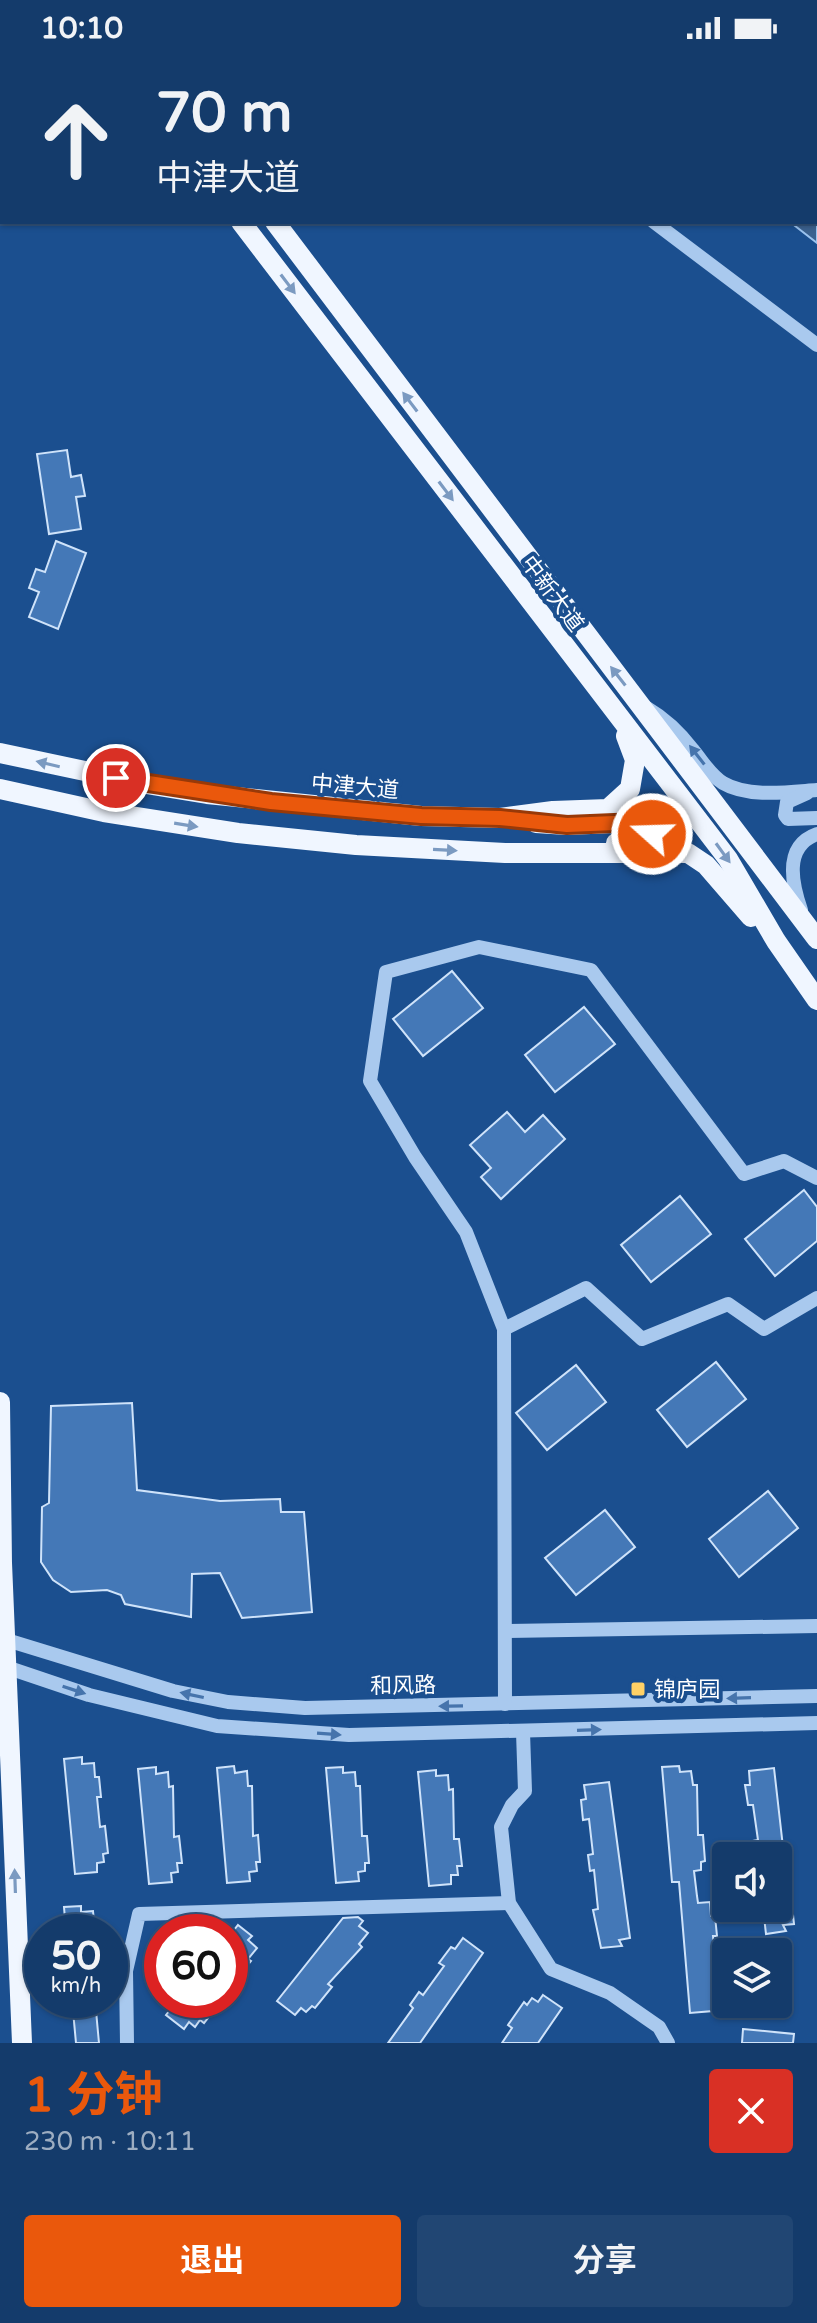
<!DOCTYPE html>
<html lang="zh">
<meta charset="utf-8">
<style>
:root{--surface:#143b6b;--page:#214673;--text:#f1f3f6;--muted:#9dadc1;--line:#33557e;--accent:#ea580c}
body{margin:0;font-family:"Varela Round","Noto Sans SC",sans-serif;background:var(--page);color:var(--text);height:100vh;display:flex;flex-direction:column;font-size:30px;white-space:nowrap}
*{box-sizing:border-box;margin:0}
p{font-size:26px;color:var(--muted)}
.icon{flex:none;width:44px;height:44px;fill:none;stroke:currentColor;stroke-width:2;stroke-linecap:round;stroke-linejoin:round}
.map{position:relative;height:1987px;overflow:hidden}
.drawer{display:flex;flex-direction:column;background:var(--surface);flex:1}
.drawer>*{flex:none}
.banner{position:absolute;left:0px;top:0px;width:818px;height:168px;box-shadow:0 2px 6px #0004,0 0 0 2px var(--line);background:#143b6b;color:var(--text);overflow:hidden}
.controls{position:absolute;left:712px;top:1786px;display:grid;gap:16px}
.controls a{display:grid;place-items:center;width:80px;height:80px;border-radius:8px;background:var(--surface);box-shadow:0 2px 6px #0004,0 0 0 2px var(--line);font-size:40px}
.speed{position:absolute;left:24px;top:1858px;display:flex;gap:16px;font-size:40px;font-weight:700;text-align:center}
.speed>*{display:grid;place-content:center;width:104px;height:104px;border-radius:50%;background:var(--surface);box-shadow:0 2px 6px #0004,0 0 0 2px var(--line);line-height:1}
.speed small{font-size:20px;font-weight:400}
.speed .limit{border:12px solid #d22;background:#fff;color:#111}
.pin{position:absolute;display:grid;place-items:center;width:68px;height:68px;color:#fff;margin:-34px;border:4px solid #fff;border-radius:50%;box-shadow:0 2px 8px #0007}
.me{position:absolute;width:88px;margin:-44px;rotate:290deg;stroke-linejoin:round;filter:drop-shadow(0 0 6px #0008)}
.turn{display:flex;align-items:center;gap:28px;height:168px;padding:0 24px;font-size:36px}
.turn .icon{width:104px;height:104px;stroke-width:2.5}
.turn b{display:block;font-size:56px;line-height:68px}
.round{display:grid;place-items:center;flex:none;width:84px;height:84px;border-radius:8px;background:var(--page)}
.overview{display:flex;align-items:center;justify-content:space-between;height:136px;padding:0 24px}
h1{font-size:48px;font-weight:700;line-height:60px;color:var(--accent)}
.action{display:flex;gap:16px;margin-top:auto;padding:16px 24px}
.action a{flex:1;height:92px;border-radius:8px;background:var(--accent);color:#fff;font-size:32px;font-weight:700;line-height:92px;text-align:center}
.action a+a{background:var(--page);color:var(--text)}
.status{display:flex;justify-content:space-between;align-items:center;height:56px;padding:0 40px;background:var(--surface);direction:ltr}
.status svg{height:22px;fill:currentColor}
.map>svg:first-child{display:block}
.water{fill:#3c6290;stroke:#9cc4f0;stroke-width:2}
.building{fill:#4478b7;stroke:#cfe3fa;stroke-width:2}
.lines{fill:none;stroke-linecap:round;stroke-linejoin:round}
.minor{stroke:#a9c9ee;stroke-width:14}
.major{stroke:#f0f6ff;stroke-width:20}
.oneway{fill:#7b9ac1}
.oneway2{fill:#4674ac}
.route-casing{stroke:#983908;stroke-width:20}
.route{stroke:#ea580c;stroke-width:14}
.poi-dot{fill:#ffd166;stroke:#1b4f8f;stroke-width:3}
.labels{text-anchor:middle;stroke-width:8;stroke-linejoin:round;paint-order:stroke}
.street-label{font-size:22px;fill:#fff;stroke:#1b4f8f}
.poi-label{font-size:22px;fill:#fff;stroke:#1b4f8f;text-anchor:start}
</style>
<div class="status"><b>10:10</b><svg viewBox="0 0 49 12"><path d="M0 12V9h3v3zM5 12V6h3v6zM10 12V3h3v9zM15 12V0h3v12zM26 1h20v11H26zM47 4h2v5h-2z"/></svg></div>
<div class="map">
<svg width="817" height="1987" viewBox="0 0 817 1987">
<rect width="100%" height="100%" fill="#1b4f8f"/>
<!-- water -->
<path class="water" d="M570 0H817V187L790 166H816V2Z"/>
<!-- building -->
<g class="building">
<path d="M67 394 71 421 81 419 85 440 76 441 81 473 49 478 37 398Z"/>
<path d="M56 485 86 497 58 573 29 561 39 536 29 532 36 513 45 516Z"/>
<path d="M452 915 483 952 423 1000 393 963Z"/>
<path d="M584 951 615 988 555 1036 525 999Z"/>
<path d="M507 1056 525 1076 543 1059 565 1083 501 1143 481 1121 491 1112 470 1089Z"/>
<path d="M804 1134 817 1151V1185L775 1220 745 1183Z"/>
<path d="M680 1140 711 1178 651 1226 621 1189Z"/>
<path d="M716 1306 746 1343 687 1391 657 1354Z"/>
<path d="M576 1309 606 1346 547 1394 516 1357Z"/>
<path d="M132 1347 137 1434 220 1445 280 1443 281 1456H304L312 1556 242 1562 220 1517 192 1518 191 1561 125 1548 121 1539 107 1534 71 1536 53 1524 41 1506 42 1451 49 1447 51 1350Z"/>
<path d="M768 1435 798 1472 739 1521 709 1483Z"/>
<path d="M605 1454 635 1491 576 1539 545 1502Z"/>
<path d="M82 1701V1708L94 1707 95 1721H99L101 1741H97L100 1771 105 1770 108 1797 103 1798 104 1806 97 1807V1816L75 1818 64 1703Z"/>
<path d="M234 1710 235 1717 247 1715 248 1730H252L253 1780 258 1779 260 1806H256L257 1815 249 1816 250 1825 227 1827 217 1712Z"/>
<path d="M679 1710 680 1716 691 1715 693 1729H697L698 1779H703L705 1805 701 1806V1814L694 1815 697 1840 698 1847 710 1846 711 1860H715L717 1880H713L716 1910H721L723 1936 719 1937 720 1945 712 1946 713 1955 690 1957 679 1826H672L662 1711Z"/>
<path d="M156 1711V1718L168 1716 169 1731 173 1730 174 1781 179 1780 182 1807H177L178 1816 171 1817 172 1826 149 1828 138 1713Z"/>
<path d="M343 1711V1717L355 1716 356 1730H360L362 1780H367L369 1807H365V1815L358 1816 359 1825 336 1827 326 1712Z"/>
<path d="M774 1712 784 1800H754L752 1785 758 1784 753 1749H748L745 1729H750L749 1715Z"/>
<path d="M436 1714V1720L448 1719 449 1734 453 1733 454 1783H459L462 1810H457L458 1819H451V1828L429 1830 418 1716Z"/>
<path d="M609 1726 630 1882 619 1884 622 1890 601 1892 593 1854 598 1853 594 1814 590 1815 588 1799 593 1798 589 1763 583 1764 581 1744 586 1743 584 1729Z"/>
<path d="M787 1804 794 1868 783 1869 786 1875 766 1878 763 1852H778V1805Z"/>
<path d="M81 1850V1856L93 1855 95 1876H66L64 1851Z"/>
<path d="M358 1861 363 1865 359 1870 368 1877 359 1888 362 1891 328 1928 332 1931 315 1952 312 1950 306 1956 301 1952 295 1959 277 1945 343 1862Z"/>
<path d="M238 1869 252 1880 248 1884 257 1892 248 1903 251 1905 238 1921 230 1914V1879Z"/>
<path d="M463 1882 483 1897 420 1987H388L413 1952 410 1949 419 1936 423 1939 444 1910 439 1907 451 1891 455 1893Z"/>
<path d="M543 1939 562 1952 538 1987H502L512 1972 508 1969 524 1946 527 1949 532 1942 538 1946Z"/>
<path d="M72 1944H95L99 1987H76Z"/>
<path d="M178 1944H222L204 1967 200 1964 195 1971 189 1966 184 1973 166 1959Z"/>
<path d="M743 1973 794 1978 793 1987H742Z"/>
</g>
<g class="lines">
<!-- minor -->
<g class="minor">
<path d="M428 0 431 2"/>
<path d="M654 166 817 289"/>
<path d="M647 652C666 663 680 677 693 694 703 706 710 719 723 727 748 742 789 736 817 734"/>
<path d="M807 737 787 746 785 759 788 763 817 762"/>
<path d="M801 854C792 828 783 790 817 778"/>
<path d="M504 1273 586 1232 642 1283 728 1248 764 1273 817 1242"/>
<path d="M505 1575 817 1570"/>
<path d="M0 1582 173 1635 228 1646 305 1652 817 1640"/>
<path d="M0 1609 89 1639 217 1670 349 1679 817 1667"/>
<path d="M505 1648 504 1273 466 1176 415 1101 370 1025 386 916 479 891 591 914 744 1118 784 1105 817 1122"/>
<path d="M523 1676 525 1735 512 1749 501 1771 509 1847 551 1913 610 1937 659 1971 668 1987"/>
<path d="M127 1987 126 1915 139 1858 509 1847"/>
</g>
<!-- major -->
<g class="major">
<path d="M115 0 117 2"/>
<path d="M148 0 149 2"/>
<path d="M241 166 728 803 776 885 817 944"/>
<path d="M275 166 817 883"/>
<path d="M0 697 146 728 207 738 421 760 500 762 553 755 608 753 630 733 635 704 626 680"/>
<path d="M0 733 104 756 238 777 356 789 505 797H688L706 809 751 861"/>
<path d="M536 767 567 769 638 766 649 767 653 772C649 788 630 787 616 787"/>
<path d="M0 1346 2 1507 22 1987"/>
</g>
</g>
<!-- one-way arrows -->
<defs><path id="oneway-solid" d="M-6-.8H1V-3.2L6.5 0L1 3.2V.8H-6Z" transform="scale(2)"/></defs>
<g class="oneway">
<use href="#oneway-solid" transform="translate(288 228) rotate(53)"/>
<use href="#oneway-solid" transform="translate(410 346) rotate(-127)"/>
<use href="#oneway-solid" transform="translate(446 435) rotate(53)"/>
<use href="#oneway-solid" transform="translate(618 620) rotate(-128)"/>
<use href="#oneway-solid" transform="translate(48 708) rotate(-167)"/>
<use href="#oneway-solid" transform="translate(186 769) rotate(9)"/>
<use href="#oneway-solid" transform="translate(445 794) rotate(3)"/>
<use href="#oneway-solid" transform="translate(723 797) rotate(54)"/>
<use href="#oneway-solid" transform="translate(15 1825) rotate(-92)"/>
</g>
<g class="oneway2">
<use href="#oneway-solid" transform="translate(697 699) rotate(-128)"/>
<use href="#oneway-solid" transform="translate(74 1634) rotate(18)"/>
<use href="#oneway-solid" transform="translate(192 1639) rotate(-168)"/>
<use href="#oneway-solid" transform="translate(739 1642) rotate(178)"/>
<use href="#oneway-solid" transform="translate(451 1650) rotate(179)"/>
<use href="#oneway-solid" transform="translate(589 1674) rotate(-2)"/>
<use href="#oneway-solid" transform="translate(329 1678) rotate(4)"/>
</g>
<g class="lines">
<defs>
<path id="route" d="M116 722 271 746 421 760 500 762 567 769 638 766 649 767 653 772 652 778"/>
</defs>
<!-- route casing -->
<use href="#route" class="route-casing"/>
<!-- route -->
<use href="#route" class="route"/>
</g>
<!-- markers -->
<rect class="poi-dot" x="630" y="1625" width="16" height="16" rx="4"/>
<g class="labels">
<!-- street labels -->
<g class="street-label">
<text transform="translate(553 537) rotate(53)" y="8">中新大道</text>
<text transform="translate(355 730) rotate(5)" y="8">中津大道</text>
<text transform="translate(403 1629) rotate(-1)" y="8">和风路</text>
</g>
<!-- poi labels -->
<g class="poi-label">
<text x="654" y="1641">锦庐园</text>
</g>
</g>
</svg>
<div class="controls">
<a><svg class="icon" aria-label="sound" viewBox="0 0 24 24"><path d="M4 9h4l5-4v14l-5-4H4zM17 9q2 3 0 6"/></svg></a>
<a><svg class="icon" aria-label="layers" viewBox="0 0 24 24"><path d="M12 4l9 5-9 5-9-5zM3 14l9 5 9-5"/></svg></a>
</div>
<div class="speed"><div>50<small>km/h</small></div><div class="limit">60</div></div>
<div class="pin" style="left:116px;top:722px;background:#d93025"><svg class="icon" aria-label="arrive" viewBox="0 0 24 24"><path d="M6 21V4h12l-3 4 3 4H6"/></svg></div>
<svg class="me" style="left:652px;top:778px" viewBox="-20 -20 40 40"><circle r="17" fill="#ea580c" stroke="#fff" stroke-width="3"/><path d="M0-11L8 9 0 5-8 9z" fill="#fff"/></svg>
<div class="banner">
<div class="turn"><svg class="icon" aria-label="ahead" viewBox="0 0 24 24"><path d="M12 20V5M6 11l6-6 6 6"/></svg><div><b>70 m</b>中津大道</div></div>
</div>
</div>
<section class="drawer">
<div class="overview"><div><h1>1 分钟</h1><p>230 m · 10:11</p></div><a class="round" style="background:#d93025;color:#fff"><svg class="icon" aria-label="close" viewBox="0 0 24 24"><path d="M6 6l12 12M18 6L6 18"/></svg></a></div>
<div class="action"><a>退出</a><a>分享</a></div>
</section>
